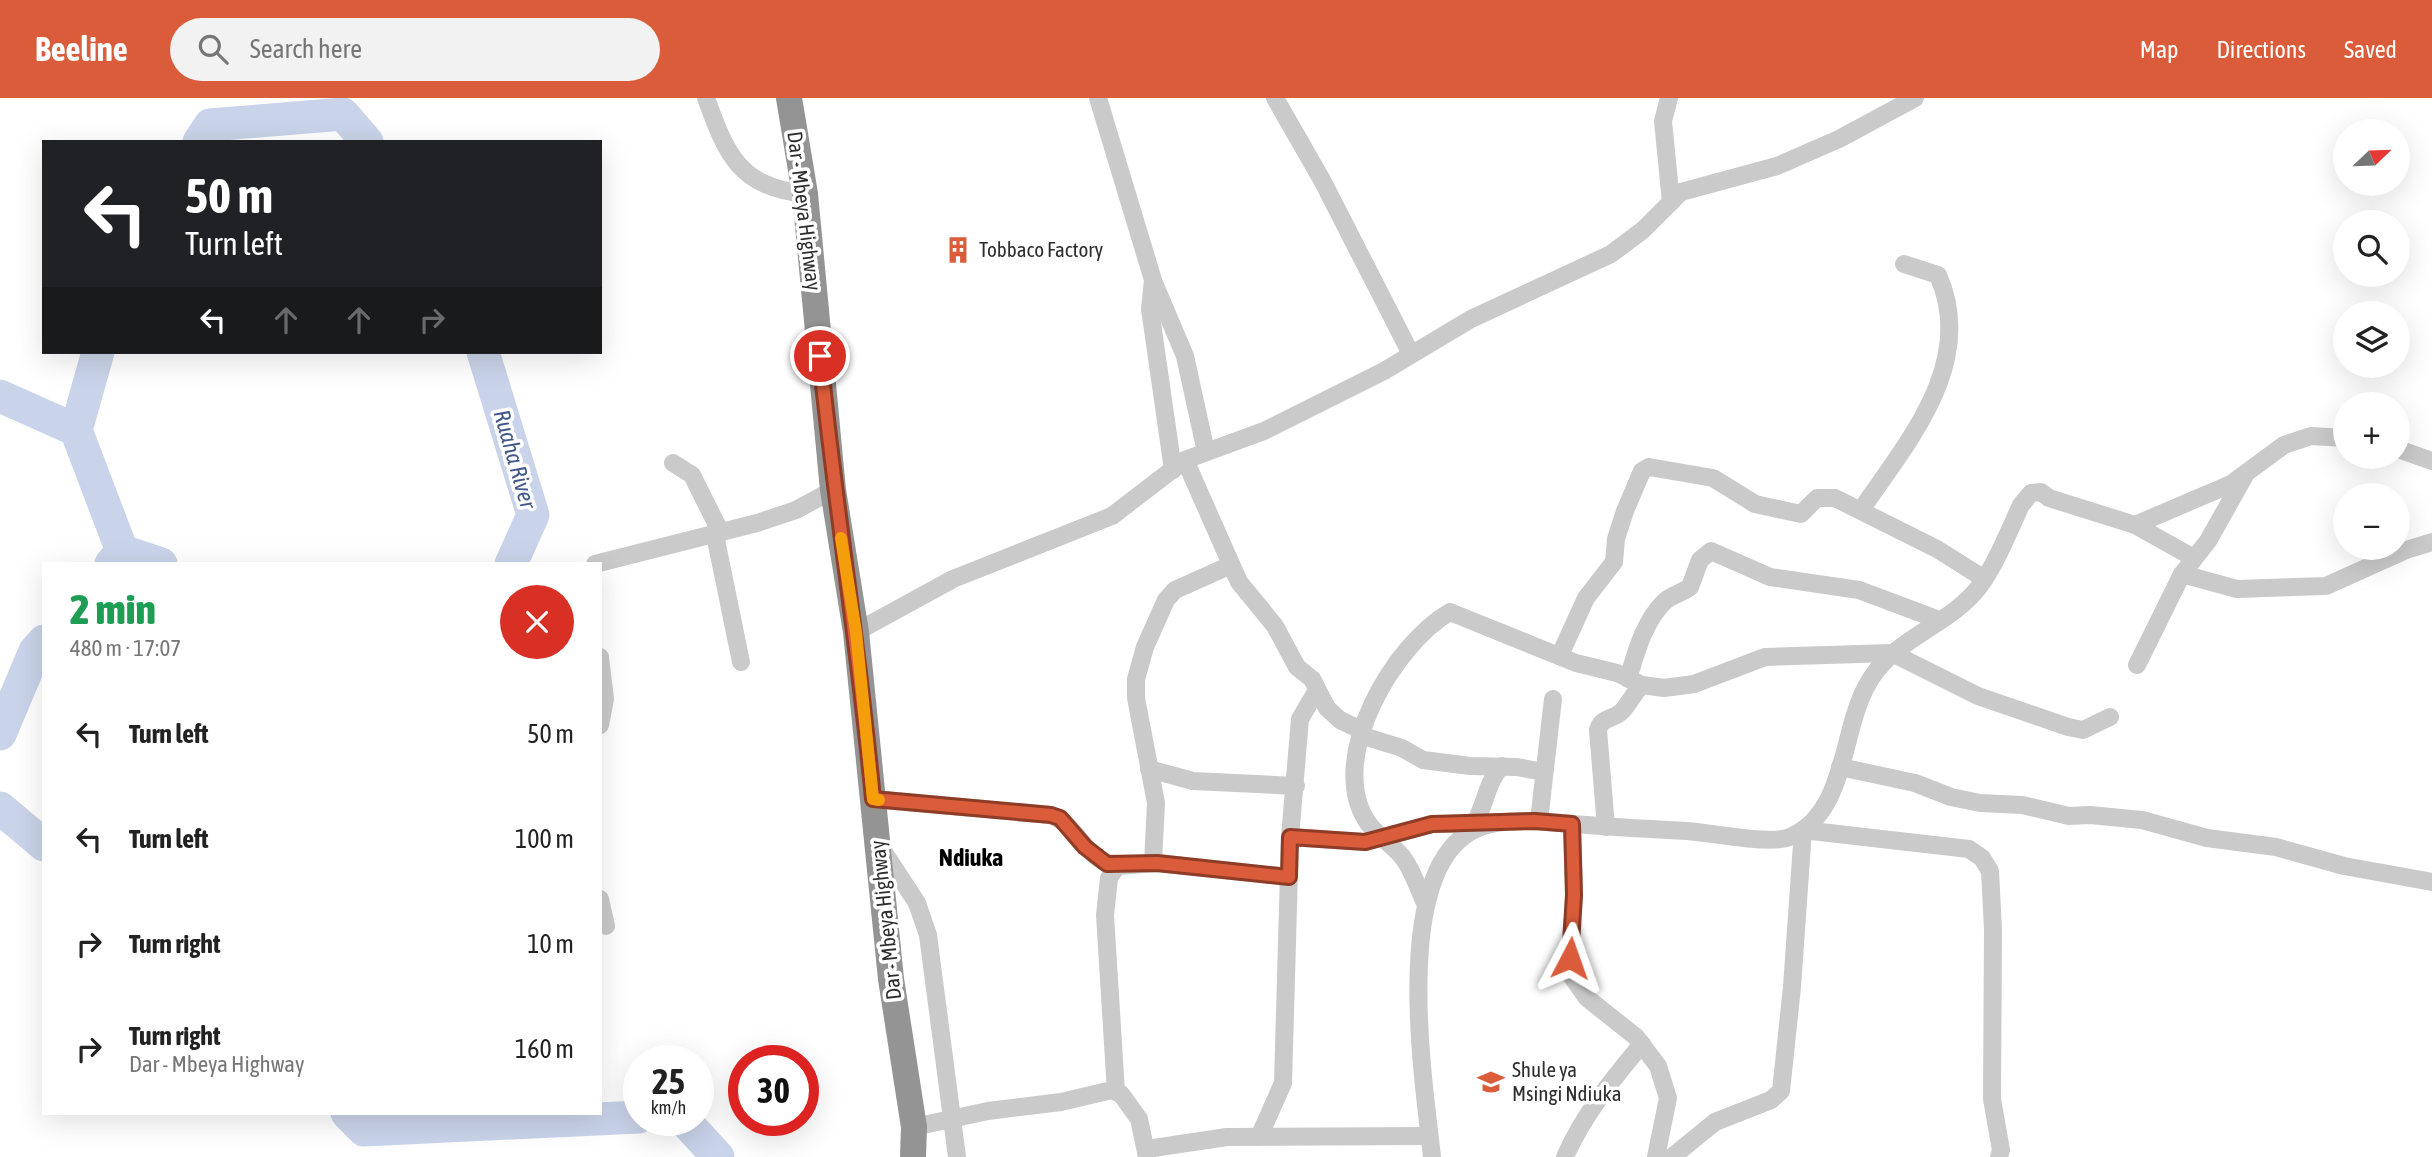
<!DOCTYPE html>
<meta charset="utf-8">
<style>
:root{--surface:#fff;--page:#f2f2f2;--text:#222;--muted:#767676;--accent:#da5c3a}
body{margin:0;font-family:"Asap Condensed",sans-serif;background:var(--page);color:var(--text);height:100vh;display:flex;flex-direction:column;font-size:26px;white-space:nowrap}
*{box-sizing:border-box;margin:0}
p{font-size:23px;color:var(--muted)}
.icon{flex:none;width:38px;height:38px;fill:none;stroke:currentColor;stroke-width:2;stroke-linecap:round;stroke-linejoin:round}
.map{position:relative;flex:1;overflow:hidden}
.side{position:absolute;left:42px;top:464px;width:560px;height:553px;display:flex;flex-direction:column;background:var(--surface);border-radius:0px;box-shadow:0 7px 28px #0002}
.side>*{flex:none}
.hud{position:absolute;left:42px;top:42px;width:560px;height:214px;border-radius:0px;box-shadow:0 7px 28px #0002;background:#202124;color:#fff;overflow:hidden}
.needle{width:46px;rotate:67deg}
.buttons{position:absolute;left:2333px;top:21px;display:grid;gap:14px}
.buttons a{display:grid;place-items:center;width:77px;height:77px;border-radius:50%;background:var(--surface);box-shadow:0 7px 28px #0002;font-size:35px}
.speed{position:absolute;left:623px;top:947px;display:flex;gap:14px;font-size:35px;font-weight:700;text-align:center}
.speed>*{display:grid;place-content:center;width:91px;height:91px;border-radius:50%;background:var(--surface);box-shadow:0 7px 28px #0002;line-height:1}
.speed small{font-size:18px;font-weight:400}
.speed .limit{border:10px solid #d22;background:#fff;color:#111}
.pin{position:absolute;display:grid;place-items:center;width:60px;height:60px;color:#fff;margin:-30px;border:4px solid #fff;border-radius:50%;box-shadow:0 2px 7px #0007}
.me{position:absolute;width:77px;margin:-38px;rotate:4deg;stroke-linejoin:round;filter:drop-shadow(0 0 5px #0008)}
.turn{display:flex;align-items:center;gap:24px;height:147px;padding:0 28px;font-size:32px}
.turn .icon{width:91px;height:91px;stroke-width:2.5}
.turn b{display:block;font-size:49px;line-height:60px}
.lanes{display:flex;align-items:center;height:66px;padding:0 28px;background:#0003;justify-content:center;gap:35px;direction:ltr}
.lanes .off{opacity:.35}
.round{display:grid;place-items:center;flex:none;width:74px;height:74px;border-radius:37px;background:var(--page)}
.headline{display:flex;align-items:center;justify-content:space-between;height:119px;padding:0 28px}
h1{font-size:42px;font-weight:800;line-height:52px;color:#1e9e55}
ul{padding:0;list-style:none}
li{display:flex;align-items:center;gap:21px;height:105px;padding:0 28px}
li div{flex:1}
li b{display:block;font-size:26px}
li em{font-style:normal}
header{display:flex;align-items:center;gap:42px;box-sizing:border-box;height:98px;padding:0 35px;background:var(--accent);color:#fff}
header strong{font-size:33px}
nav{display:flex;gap:38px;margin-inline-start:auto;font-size:24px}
.search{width:490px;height:63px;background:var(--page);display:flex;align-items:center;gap:18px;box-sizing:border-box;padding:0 24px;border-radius:38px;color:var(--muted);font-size:26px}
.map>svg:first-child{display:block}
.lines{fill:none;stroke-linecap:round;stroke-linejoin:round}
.river{stroke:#c9d3e9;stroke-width:33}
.minor{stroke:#cacaca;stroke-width:18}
.highway{stroke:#949494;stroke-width:26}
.route-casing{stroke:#8e3c26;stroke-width:18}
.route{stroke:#da5c3a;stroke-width:12}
.slow{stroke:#f59e0b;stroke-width:12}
.labels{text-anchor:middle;stroke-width:7;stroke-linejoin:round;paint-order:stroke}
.street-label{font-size:21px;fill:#2d2d2d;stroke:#fff}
.poi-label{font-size:21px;fill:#2d2d2d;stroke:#fff;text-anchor:start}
.water-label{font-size:23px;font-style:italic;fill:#41588a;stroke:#fff}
.quarter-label{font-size:24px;font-weight:bold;fill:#000;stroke:#fff}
</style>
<header>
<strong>Beeline</strong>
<div class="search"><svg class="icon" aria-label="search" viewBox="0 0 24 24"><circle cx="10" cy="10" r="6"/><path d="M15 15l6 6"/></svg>Search here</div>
<nav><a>Map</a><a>Directions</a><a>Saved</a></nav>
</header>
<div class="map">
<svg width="2432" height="1059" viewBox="0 0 2432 1059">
<rect width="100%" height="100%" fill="#fff"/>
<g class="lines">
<!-- river -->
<g class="river">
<path d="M199 44 210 27 343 16 367 44"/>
<path d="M483 254 533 417 511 466"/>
<path d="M0 298 76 332 122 453 111 466"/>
<path d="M76 332 98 254"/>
<path d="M122 453 161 466"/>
<path d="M0 636 35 553 44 543"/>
<path d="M0 710 44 747"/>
<path d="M347 1015 364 1032 639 1019"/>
<path d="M684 1022 718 1059"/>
</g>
<!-- minor -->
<g class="minor">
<path d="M706 0C727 58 739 88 805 96"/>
<path d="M1098 0 1153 182 1150 211 1173 372"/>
<path d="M1275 0 1322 82 1411 256"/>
<path d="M1669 0 1663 23 1671 104"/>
<path d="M1154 185 1185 258 1206 354"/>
<path d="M2398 351 2432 363"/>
<path d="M1185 362 1239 484 1275 528 1297 569 1312 581 1327 610 1340 622 1361 632"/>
<path d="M673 365 692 377 721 435"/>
<path d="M1861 412C1908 343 1977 265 1938 177L1904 166"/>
<path d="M2135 427 2231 386 2284 347 2311 338 2345 340"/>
<path d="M715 437 741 564"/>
<path d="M595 466 757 425 796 412 833 392"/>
<path d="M2182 476 2237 491 2326 488 2406 452 2432 444"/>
<path d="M856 534 953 481 1112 418 1185 362 1264 333 1384 273 1471 221 1611 156 1643 132 1681 94 1777 68 1839 41 1915 0"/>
<path d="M1560 557 1586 500 1614 464 1616 441 1625 413 1642 373 1649 369 1713 380 1755 406 1801 416 1817 400H1835L1937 451 1983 480"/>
<path d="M600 559 605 601 600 627"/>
<path d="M2137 567 2182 476 2208 443 2244 379"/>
<path d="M1628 581C1636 555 1644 523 1665 503 1672 497 1682 495 1690 489L1700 462 1711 453 1770 479 1859 492 1939 522"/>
<path d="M1360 637 1402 650 1423 662 1470 668 1517 669 1544 674"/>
<path d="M1840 669 1915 685 1951 699 1980 705 2022 707 2069 718 2090 717 2142 722 2207 740 2276 749 2344 768 2432 784"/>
<path d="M1149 671 1193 683 1296 688"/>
<path d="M873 701 1051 717C1079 728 1085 763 1117 768"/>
<path d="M1539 723 1553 601"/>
<path d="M1474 726C1486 707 1486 684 1502 668"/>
<path d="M1572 726 1574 797 1570 876 1587 900 1636 939 1658 968 1668 1000 1656 1059"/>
<path d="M1606 729 1598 632C1602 619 1611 622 1620 615 1627 610 1634 594 1642 587"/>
<path d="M1290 739 1365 744 1432 726H1483"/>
<path d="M881 750 917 805 928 837 957 1059"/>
<path d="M1153 765 1156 705 1136 600V581L1145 549 1166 502 1175 492 1231 467"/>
<path d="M600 801 606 828"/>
<path d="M1425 805C1418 790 1413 774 1404 761 1393 746 1376 738 1366 722 1327 659 1394 546 1450 514L1576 565 1617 575 1642 587 1664 590 1694 586 1765 559 1892 555 1978 598 2068 629 2083 632 2110 619"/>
<path d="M1116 994 1105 817 1109 780 1117 768 1157 765 1289 779"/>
<path d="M914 1029 988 1013 1061 1004 1112 992 1121 996 1139 1021 1147 1059"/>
<path d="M1259 1039 1283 985 1290 739 1300 621 1317 592"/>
<path d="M1147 1051 1227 1039 1429 1038"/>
<path d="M1432 1059C1424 983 1386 753 1487 727 1514 720 1545 724 1573 726 1611 729 1649 731 1687 733 1712 735 1770 747 1790 739 1846 715 1841 636 1866 589 1891 540 1947 530 1979 489 1996 466 2009 433 2021 407L2031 395 2041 394 2049 400 2135 427 2194 460"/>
<path d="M1565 1059C1583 1017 1613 981 1642 946"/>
<path d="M1672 1059 1715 1024 1771 1002 1781 993 1792 889 1803 732 1969 751 1982 760 1990 773 1993 832 1992 1001 2001 1052 1999 1059"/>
</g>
<!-- highway -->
<path class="highway" d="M789 0 805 96 833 392 856 534 891 881 914 1029 913 1059"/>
</g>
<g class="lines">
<defs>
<path id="route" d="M820 258C835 406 859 552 873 701L1051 717 1060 720 1085 749 1107 766 1157 765 1289 779 1290 739 1365 744 1432 726 1535 723 1572 726 1574 797 1570 860"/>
</defs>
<!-- route casing -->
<use href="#route" class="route-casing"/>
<!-- route -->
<use href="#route" class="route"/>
<!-- slow -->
<path class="slow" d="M841 440 856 534 873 701 879 702"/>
</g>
<!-- icons -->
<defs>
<symbol id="building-bare" viewBox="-9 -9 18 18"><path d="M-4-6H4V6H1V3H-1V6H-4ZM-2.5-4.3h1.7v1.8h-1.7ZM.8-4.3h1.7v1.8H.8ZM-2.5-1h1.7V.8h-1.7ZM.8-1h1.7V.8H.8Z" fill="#da5c3a" stroke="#fff" stroke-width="2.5" paint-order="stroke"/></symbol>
<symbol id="school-bare" viewBox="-9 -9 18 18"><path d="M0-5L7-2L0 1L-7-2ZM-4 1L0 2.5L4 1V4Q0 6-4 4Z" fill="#da5c3a" stroke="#fff" stroke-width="2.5" paint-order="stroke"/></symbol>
</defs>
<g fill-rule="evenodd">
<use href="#building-bare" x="939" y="133" width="38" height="38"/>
<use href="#school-bare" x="1472" y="965" width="38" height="38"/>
</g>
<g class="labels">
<!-- street labels -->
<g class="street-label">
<text transform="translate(804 113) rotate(83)" y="7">Dar - Mbeya Highway</text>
<text transform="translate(886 822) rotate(-96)" y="7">Dar - Mbeya Highway</text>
</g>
<!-- poi labels -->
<g class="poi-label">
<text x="979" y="159">Tobbaco Factory</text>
<text x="1512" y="979">Shule ya<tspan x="1512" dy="24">Msingi Ndiuka</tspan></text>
</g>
<!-- water labels -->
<g class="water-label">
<text transform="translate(515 361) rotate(74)" y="8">Ruaha River</text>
</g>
<!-- quarter labels -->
<g class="quarter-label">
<text x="971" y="768">Ndiuka</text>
</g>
</g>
</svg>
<div class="buttons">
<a><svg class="needle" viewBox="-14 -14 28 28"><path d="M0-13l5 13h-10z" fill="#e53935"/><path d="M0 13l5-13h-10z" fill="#767676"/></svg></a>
<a><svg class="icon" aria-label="search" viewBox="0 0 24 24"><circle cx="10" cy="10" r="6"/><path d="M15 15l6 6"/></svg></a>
<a><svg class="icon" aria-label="layers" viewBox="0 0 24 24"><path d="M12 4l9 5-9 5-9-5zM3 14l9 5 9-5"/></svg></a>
<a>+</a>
<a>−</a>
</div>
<div class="speed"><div>25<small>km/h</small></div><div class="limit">30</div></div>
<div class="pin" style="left:820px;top:258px;background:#d93025"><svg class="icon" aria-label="arrive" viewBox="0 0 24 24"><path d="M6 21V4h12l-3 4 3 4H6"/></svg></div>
<svg class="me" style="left:1570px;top:860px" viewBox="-20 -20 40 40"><path d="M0-17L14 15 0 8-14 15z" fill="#da5c3a" stroke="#fff" stroke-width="4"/></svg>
<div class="hud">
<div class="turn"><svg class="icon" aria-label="left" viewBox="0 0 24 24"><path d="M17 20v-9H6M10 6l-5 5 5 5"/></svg><div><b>50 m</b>Turn left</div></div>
<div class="lanes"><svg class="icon" aria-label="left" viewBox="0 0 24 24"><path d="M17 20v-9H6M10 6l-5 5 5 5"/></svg><svg class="icon off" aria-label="ahead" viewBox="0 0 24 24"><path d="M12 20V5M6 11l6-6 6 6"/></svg><svg class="icon off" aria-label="ahead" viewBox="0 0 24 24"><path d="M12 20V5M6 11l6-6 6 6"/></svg><svg class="icon off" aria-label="right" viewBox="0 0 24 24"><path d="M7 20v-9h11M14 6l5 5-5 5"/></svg></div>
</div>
<section class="side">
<div class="headline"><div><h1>2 min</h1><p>480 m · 17:07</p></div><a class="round" style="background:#d93025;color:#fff"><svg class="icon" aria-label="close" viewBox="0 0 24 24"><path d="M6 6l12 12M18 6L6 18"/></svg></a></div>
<ul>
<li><svg class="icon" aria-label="left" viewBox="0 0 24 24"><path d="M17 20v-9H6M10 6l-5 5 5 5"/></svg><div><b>Turn left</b></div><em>50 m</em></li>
<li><svg class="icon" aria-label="left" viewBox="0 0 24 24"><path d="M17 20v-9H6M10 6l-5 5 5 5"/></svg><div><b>Turn left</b></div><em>100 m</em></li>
<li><svg class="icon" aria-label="right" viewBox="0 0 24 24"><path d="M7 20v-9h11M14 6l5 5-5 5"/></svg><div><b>Turn right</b></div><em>10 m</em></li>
<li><svg class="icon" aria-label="right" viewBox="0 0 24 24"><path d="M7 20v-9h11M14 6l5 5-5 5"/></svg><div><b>Turn right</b><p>Dar - Mbeya Highway</p></div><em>160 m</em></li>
</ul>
</section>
</div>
